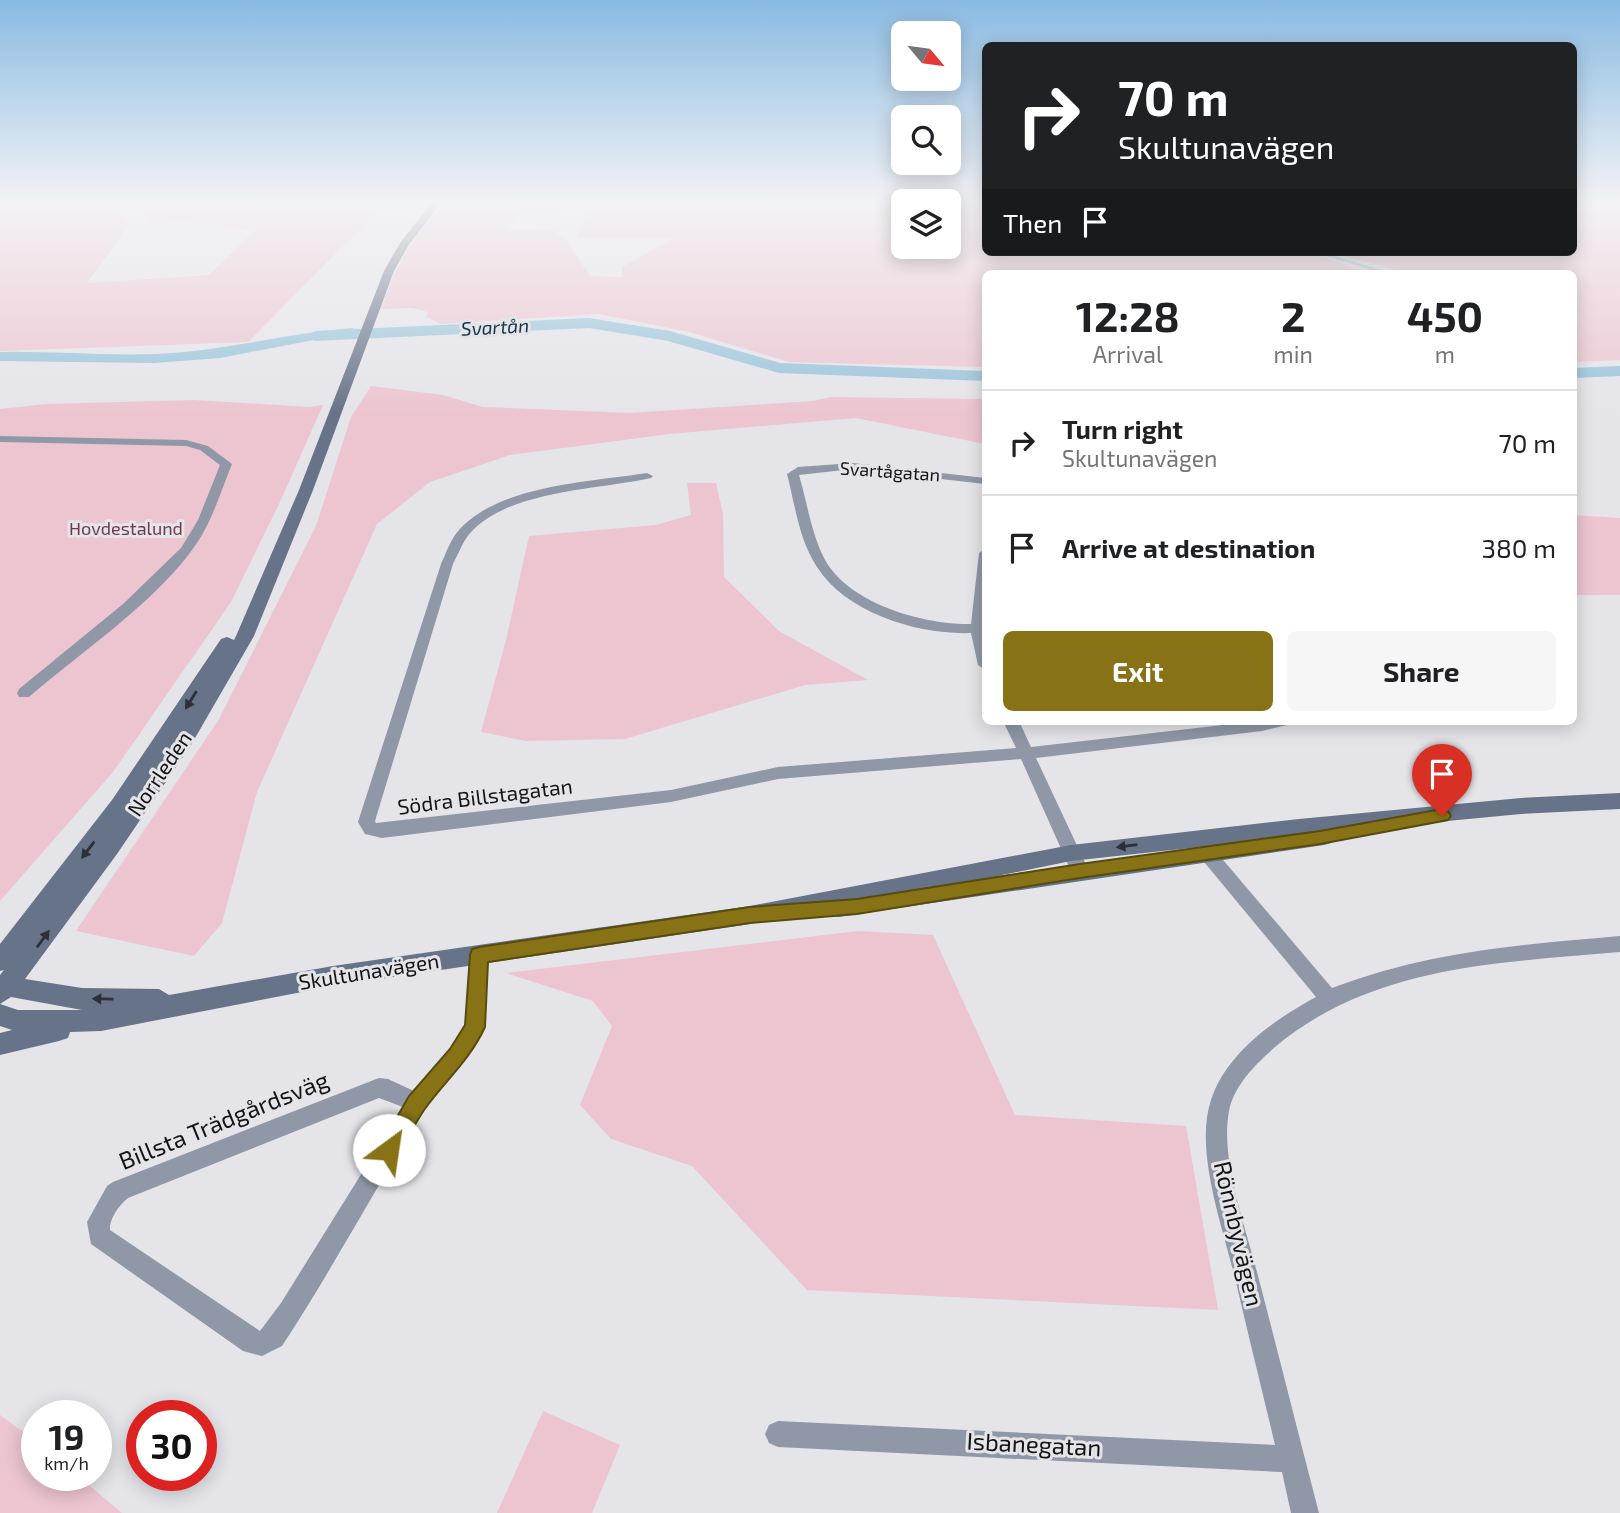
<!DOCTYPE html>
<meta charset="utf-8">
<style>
:root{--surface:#fff;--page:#f6f6f6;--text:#202124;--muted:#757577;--line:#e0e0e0;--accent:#877316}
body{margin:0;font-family:"Exo 2",sans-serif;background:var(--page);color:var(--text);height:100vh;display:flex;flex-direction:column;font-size:26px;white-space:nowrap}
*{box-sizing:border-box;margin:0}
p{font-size:23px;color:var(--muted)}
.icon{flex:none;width:38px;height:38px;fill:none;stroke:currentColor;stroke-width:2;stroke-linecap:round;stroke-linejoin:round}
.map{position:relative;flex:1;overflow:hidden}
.sheet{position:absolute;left:982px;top:270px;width:595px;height:455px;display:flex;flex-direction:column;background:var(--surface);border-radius:10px;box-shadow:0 4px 18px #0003}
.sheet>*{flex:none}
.top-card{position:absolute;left:982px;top:42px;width:595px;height:214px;border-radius:10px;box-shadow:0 4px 18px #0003;background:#202124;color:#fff;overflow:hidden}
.needle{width:46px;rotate:119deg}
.tools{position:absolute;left:891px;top:21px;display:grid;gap:14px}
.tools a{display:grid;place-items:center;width:70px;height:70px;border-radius:10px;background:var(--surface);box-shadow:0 4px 18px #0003;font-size:35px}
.speed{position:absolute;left:21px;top:1400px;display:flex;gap:14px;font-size:35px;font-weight:700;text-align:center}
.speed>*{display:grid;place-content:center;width:91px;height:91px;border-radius:50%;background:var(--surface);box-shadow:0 4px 18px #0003;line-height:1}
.speed small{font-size:18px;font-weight:400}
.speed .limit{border:10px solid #d22;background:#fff;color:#111}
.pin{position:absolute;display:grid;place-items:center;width:60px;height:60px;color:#fff;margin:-72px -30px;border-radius:50% 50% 50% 0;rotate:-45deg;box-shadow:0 0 7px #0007}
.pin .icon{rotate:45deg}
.me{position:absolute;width:77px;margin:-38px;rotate:31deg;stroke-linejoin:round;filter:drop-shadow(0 0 5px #0008)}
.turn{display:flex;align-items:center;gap:24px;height:147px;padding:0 21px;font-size:32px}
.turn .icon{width:91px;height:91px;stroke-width:2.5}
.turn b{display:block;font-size:49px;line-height:60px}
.then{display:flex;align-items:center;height:66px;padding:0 21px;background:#0003;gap:14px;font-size:26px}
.eta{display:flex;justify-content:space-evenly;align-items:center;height:119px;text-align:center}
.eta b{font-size:42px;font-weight:700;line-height:49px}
.primary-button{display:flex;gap:14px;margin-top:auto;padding:14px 21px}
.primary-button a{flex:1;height:80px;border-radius:10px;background:var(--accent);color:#fff;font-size:28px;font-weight:700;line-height:80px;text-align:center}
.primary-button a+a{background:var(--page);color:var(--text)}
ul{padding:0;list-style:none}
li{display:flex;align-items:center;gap:21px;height:105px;padding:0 21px;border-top:2px solid var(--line)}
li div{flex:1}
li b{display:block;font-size:26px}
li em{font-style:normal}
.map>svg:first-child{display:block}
.green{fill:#ecc5d0;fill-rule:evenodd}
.water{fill:#9ac4da}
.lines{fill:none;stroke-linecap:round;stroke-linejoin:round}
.stream{stroke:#9ac4da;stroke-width:2.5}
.river{fill:#9ac4da;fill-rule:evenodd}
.minor{fill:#9098a7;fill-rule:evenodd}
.secondary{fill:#677388;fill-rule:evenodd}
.oneway{fill:#2d3038}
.route{fill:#877316;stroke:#584b0e;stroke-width:2}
.labels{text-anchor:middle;stroke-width:6;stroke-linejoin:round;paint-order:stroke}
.far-street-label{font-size:18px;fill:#141315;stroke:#e5e4e9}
.far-park-label{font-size:18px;fill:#72394c;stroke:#e5e4e9}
.far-water-label{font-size:19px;font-style:italic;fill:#123647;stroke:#e5e4e9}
.street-label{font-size:21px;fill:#141315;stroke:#e5e4e9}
.near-street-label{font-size:24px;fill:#141315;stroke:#e5e4e9}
</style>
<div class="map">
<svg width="1620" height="1513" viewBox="0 0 1620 1513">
<rect width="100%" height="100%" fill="#e5e4e9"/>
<!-- green -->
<g class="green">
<path d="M0 201H97L103 203 130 224 87 283 209 275 254 231 185 221 150 222 132 201H388L248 342 0 351Z"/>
<path d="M449 201H562L558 214 516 216 508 229 553 230 565 238 590 276 622 277V267L674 238H576L588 213 587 201H985V252H1308L1369 273H985V367L789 362 689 332 599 314 441 324 426 317 428 312 412 308 381 309C395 269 415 229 449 201ZM903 201H948V247H903Z"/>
<path d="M1591 201H1620V360L1573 362V273H1409L1328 252H1573V203L1593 204Z"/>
<path d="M371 386 443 395 483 407 630 413 813 401 831 397 985 399V444L856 418 669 434 510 455 430 482 377 524 257 792 222 923 194 956 76 931 219 719 316 526 351 417Z"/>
<path d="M194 400 310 407 323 405 279 504 231 602 113 772 0 901V409L46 404Z"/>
<path d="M687 483H716L723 514 724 577 779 631 868 680 805 685 625 739 526 741 481 732 506 640 529 536 656 525 691 515Z"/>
<path d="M1573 515 1620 518V595H1573Z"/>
<path d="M858 931 933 935 1015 1115 1186 1126 1218 1310 807 1290 692 1166 611 1139 580 1105 612 1026 593 1001 506 973Z"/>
<path d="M543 1411 620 1445 592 1513H497Z"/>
<path d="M0 1415 37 1442V1475H77L122 1513H0Z"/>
</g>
<!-- water -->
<path class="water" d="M354 328 350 337 319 339 220 358 154 363 0 361V352C52 351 104 356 156 354 223 351 288 333 354 328Z"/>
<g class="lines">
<!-- stream -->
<path class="stream" d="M1317 252 1387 273"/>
<!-- river -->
<g class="river">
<path d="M589 318 670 331 780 363 985 371V381L779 373 668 341 589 328 315 341 307 336 315 331Z"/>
<path d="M1620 366V376L1573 378V368Z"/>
</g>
<!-- minor -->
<g class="minor">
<path d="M0 436 186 440 208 446 232 464C221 491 213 519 197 543 158 601 82 651 29 697H19L17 693 19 689 123 604 181 548 198 520 220 465 200 450 186 446 0 442Z"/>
<path d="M853 463 985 478V484L853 469 799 475C807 502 811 532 824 558 847 603 923 625 971 624L979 553 985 549V670L978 665 971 633C918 635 846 613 817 567 799 540 795 505 787 474L798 467Z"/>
<path d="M647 473 653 476 651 478C599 490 498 490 465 540 461 547 457 556 453 564L375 821 376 823 671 790 778 767 1016 748 1003 721H1019L1031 747 1258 721H1290L1287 725 1262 731 1036 758 1089 871 1086 876 1080 878 1074 876 1071 871 1021 759 778 779 671 802 382 838 365 834 358 822 441 564C445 555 449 544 455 535 492 485 591 482 647 473Z"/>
<path d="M1201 839 1207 841 1332 988C1431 951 1517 945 1620 936V952C1498 963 1373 965 1275 1047 1256 1064 1234 1085 1229 1111 1220 1159 1245 1225 1257 1272 1278 1352 1298 1433 1319 1513H1291L1282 1472 778 1447 769 1443 765 1434 769 1425 778 1421 1275 1445C1262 1390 1248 1334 1235 1278 1223 1228 1194 1150 1211 1100 1227 1052 1274 1020 1316 997L1195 851 1192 846 1195 841Z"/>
<path d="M479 947 486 949 488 955 485 1027C470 1060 442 1083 423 1113 374 1190 332 1270 282 1346L262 1356 243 1351 91 1244 87 1222 107 1186 113 1182 379 1078 388 1079 414 1091 450 1049 465 1025 470 955 472 949ZM379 1098 403 1107 281 1303 260 1331 110 1230C109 1219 120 1204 128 1198Z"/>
</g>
<!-- secondary -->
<path class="secondary" d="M433 201H442L408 246 394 271 313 490 254 636 191 745 117 854 25 979 82 988 159 989 169 995 333 966 750 906 1071 845 1299 819 1521 798 1620 793V809L1521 814 1332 832 1334 837 1331 843 1324 845 838 917 830 915 828 909 750 924 333 986 101 1031 70 1032 68 1038 59 1041 0 1055V1033L12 1030 0 1026V1004L18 1010H82L11 997 0 1004V975L4 970 0 971V944L112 800 221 639 227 637 234 640 236 636 299 490 384 271 400 243ZM1208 846 997 876 1071 861Z"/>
</g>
<!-- one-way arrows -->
<defs><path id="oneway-solid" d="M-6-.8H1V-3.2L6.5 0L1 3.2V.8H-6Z" transform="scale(1.75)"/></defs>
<g class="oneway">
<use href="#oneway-solid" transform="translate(191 700) rotate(122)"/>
<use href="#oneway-solid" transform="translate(1127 846) rotate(173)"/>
<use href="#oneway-solid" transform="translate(88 850) rotate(127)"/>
<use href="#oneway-solid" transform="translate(43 939) rotate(-54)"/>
<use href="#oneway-solid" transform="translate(103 999) rotate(-179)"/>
</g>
<!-- sky -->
<linearGradient id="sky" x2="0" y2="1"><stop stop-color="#89bae2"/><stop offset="0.49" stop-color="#f3f3f5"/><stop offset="1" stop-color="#f3f3f5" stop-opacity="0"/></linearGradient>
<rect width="1620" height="413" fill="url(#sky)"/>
<!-- route -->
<path class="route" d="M1442 809 1448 811 1451 816 1448 820 1320 844 1080 878 857 914 750 923 488 962 485 1027C470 1060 444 1082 424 1110 414 1125 406 1142 396 1157L389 1161 381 1157 378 1150 409 1096 450 1049 465 1025 470 955 472 949 479 947 750 907 857 899 1080 864 1320 831Z"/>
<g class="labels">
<!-- far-street labels -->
<g class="far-street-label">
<text transform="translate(890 472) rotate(4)" y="6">Svartågatan</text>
</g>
<!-- far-park labels -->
<g class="far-park-label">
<text x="126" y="535">Hovdestalund</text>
</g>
<!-- far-water labels -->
<g class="far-water-label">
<text transform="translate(495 327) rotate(-3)" y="7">Svartån</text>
</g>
<!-- street labels -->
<g class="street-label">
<text transform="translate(160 774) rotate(-56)" y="7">Norrleden</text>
<text transform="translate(485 797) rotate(-7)" y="7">Södra Billstagatan</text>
<text transform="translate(369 972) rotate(-9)" y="7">Skultunavägen</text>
</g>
<!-- near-street labels -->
<g class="near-street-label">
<text transform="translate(224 1121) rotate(-22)" y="8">Billsta Trädgårdsväg</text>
<text transform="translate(1238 1234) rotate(77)" y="8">Rönnbyvägen</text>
<text transform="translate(1034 1445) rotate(3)" y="8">Isbanegatan</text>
</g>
</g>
</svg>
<div class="tools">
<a><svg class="needle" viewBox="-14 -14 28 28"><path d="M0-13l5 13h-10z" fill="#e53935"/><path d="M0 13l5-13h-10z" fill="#757577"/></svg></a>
<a><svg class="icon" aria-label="search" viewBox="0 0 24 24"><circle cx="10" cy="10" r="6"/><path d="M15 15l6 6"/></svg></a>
<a><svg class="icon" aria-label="layers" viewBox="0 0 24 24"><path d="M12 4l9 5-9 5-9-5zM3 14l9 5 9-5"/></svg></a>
</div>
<div class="speed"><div>19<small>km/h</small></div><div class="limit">30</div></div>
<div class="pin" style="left:1442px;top:816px;background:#d93025"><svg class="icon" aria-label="arrive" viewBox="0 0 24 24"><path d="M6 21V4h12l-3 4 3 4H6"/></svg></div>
<svg class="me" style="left:389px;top:1150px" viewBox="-20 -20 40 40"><circle r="19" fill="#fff"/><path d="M0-13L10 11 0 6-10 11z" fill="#877316"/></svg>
<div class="top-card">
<div class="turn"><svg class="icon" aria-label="right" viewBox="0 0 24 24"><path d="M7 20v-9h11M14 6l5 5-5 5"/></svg><div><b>70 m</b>Skultunavägen</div></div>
<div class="then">Then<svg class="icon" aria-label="arrive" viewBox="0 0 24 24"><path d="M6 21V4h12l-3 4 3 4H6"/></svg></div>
</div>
<section class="sheet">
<div class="eta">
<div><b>12:28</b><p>Arrival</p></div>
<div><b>2</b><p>min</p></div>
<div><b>450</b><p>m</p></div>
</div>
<ul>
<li><svg class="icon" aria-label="right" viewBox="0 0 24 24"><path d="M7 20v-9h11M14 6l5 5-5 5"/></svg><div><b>Turn right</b><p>Skultunavägen</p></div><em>70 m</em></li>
<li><svg class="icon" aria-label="arrive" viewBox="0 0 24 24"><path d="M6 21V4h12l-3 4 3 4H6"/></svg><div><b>Arrive at destination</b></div><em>380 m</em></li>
</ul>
<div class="primary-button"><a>Exit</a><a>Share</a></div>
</section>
</div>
